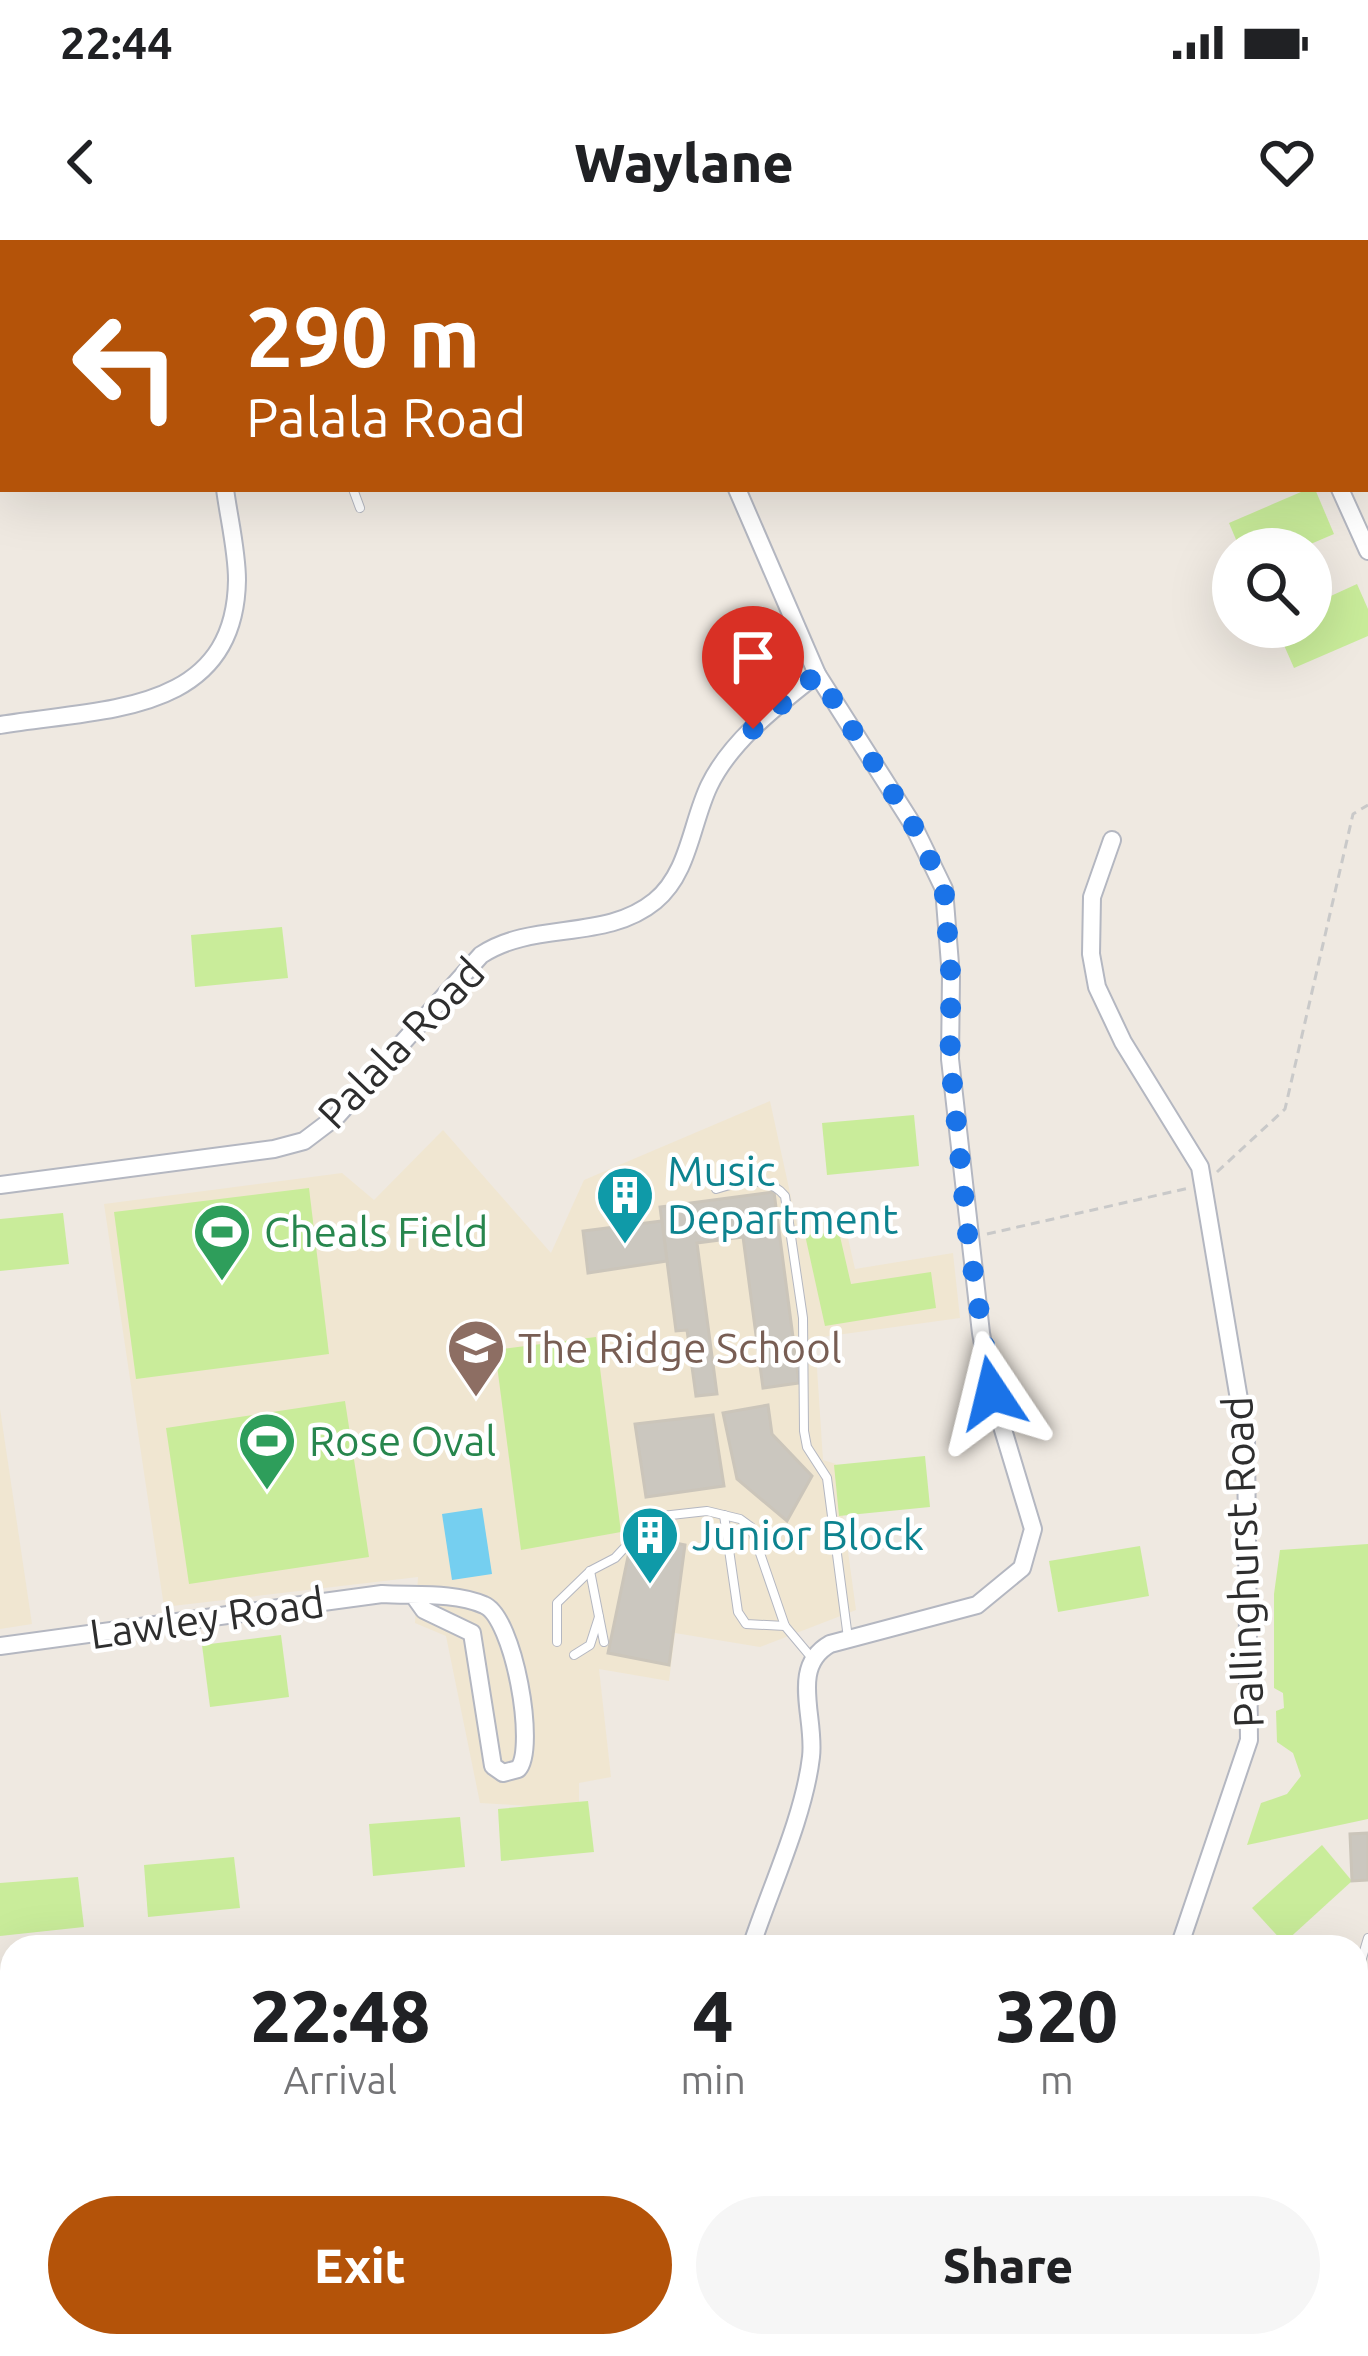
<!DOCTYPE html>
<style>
:root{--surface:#fff;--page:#f6f6f6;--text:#202124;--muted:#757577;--accent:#b45309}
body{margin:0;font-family:Ubuntu,sans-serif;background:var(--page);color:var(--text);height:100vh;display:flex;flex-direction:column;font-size:45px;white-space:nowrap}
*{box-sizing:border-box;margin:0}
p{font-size:39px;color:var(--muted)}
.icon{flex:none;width:66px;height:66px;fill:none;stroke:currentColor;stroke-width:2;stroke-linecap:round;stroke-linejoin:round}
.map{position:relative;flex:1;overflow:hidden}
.side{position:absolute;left:0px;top:1695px;width:1368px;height:423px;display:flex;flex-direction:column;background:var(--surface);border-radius:36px 36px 0 0;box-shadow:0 12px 48px #0002}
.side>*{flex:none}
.guide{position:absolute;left:0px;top:0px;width:1368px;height:252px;box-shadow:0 12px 48px #0002;background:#b45309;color:#fff;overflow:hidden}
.controls{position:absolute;left:1212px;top:288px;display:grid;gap:24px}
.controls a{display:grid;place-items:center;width:120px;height:120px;border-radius:50%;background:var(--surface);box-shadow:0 12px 48px #0002;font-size:60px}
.pin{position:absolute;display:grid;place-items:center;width:102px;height:102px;color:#fff;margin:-123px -51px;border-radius:50% 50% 50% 0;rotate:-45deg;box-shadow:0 0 12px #0007}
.pin .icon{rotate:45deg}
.me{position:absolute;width:132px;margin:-66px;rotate:350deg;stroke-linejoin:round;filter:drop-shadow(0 0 9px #0008)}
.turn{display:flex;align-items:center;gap:42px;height:252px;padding:0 48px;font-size:54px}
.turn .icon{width:156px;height:156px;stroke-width:2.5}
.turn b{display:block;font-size:84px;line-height:102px}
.eta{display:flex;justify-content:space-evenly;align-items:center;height:204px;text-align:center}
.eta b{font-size:72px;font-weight:800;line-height:84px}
.action{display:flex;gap:24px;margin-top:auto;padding:24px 48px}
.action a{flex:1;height:138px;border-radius:72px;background:var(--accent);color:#fff;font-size:48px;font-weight:800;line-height:138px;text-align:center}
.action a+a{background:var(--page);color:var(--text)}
.status{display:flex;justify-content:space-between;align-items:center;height:84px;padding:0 60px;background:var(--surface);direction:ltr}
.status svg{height:33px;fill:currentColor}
header{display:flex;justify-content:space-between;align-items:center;height:156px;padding:0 48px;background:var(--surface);font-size:54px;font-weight:800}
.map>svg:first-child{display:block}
.education{fill:#f0e6d1}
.pitch{fill:#c9ec9a}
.water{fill:#75cff0}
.building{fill:#cbc7bf;stroke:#cbc5ba;stroke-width:3}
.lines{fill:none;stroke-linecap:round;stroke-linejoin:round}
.lane-casing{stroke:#b4b7c1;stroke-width:10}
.street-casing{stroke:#b4b7c1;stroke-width:20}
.path{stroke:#c9c9c9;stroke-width:3;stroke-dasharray:9 6;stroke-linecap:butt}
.lane{stroke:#fff;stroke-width:8}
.street{stroke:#fff;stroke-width:16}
.route{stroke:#1a73e8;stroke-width:21;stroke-dasharray:0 37.8}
.labels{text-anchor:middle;stroke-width:9;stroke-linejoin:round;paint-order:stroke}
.street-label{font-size:42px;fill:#2e2e2e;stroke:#fff}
.culture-label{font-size:42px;fill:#0d838f;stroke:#fff;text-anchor:start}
.leisure-label{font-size:42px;fill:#27864d;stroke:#fff;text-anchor:start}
.education-label{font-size:42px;fill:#785e54;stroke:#fff;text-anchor:start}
</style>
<div class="status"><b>22:44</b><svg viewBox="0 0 49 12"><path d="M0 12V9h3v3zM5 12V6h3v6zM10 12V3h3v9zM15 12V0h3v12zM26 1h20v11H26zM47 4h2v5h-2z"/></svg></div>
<header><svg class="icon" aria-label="back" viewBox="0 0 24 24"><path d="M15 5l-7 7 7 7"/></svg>Waylane<svg class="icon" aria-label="heart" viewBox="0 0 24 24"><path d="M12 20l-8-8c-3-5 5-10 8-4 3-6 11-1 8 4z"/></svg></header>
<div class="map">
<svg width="1368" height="2116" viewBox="0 0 1368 2116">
<rect width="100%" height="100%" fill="#efe9e1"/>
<!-- education -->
<g class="education">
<path d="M770 861 798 990 843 976 855 1029 953 1013 960 1078 815 1098 823 1220 836 1224 856 1370 760 1407 675 1393 669 1441 599 1429 611 1537 579 1543V1569L480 1563 446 1396 415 1383 418 1337 164 1367 104 964 342 933 374 960 443 890 551 1013 584 940Z"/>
<path d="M0 1169 32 1384 0 1389Z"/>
</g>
<!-- pitch -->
<g class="pitch">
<path d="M1308 249H1315L1334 294 1299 309H1240L1229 283Z"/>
<path d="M1357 344 1368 369V396L1294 428 1276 387H1311V365Z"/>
<path d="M282 687 288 738 195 747 191 695Z"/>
<path d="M914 875 919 926 827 935 822 883Z"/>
<path d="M309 948 329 1114 136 1139 114 972Z"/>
<path d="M63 973 69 1024 0 1031V979Z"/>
<path d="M839 992 851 1044 931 1032 936 1068 825 1086 805 995Z"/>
<path d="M596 1097 621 1292 521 1310 495 1110Z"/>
<path d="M345 1161 369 1317 189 1344 166 1188Z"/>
<path d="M925 1216 930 1267 839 1276 834 1225Z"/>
<path d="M1368 1304V1579L1247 1605 1261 1563 1287 1554 1301 1536 1293 1513 1277 1502 1276 1471 1284 1468 1283 1453 1274 1448V1354L1280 1310Z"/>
<path d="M1140 1306 1149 1356 1058 1372 1049 1321Z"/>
<path d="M281 1395 289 1457 210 1467 202 1405Z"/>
<path d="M588 1561 594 1612 501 1621 498 1569Z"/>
<path d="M460 1577 465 1627 373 1636 369 1584Z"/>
<path d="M1322 1605 1352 1641 1284 1703 1252 1668Z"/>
<path d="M234 1617 240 1668 148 1677 144 1625Z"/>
<path d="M78 1637 84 1687 0 1696V1643Z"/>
</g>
<!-- water -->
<path class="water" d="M482 1268 492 1334 452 1340 442 1274Z"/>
<!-- building -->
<g class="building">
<path d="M774 952 799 1143 763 1148 743 997 697 1003 717 1154 696 1156 687 1090 676 1091 660 967Z"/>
<path d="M662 981 667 1021 588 1033 583 991Z"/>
<path d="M768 1165 772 1194 812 1236 787 1281 737 1239 723 1173Z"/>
<path d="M713 1175 724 1246 646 1257 635 1184Z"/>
<path d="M646 1297 685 1305 669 1425 608 1413 629 1312 643 1316Z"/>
<path d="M1368 1593V1640L1352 1641 1350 1594Z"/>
</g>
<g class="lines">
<defs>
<g id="lane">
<path d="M353 249 360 268"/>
<path d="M716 949C741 941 766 934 785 956L803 1078 804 1191 807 1207 827 1238 848 1398"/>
<path d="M724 1275 738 1372 746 1384 785 1386"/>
<path d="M590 1331 604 1402"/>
<path d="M557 1402V1363L590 1331 615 1318 653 1277 707 1271 740 1279 751 1287 785 1386 811 1417"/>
<path d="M574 1415 590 1405 599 1377"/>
<path d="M1356 1738 1368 1698"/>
<path d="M1232 2106 1235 2116"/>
</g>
<g id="street">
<path d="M192 0V3"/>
<path d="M682 0 683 3"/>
<path d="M1232 0 1233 3"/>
<path d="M1365 165 1368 168"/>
<path d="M737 249 817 434 913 585 944 649 951 737 950 819 981 1093 992 1153 1033 1289 1022 1328 977 1365 830 1404C789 1427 816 1478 811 1517 804 1577 770 1649 751 1707"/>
<path d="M1340 249 1368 311"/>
<path d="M0 485C101 468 235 476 237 340 237 311 229 279 225 249"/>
<path d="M1112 600 1092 657 1091 714 1097 747 1123 802 1200 927 1246 1201 1249 1500 1179 1707"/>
<path d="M0 945 274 909 304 901 337 876 481 715C534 680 605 702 655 661 689 633 691 584 709 546 731 500 778 465 817 434"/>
<path d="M0 1406 382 1354C414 1356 454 1352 484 1365 514 1377 537 1509 518 1529L503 1533 493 1526 472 1393 424 1370 414 1356"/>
<path d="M0 1863 12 1861"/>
<path d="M1356 1960 1368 1962"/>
</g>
</defs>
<!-- lane casing -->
<use href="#lane" class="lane-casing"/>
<!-- street casing -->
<use href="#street" class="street-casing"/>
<!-- path -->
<g class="path">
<path d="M1217 932 1285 869 1353 574 1368 565"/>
<path d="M987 994 1189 948"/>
<path d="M187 2106 188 2116"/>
</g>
<!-- lane -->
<use href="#lane" class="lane"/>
<!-- street -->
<use href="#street" class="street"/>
</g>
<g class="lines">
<!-- route -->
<path class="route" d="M753 489 817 434 913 585 944 649 951 737 950 819 968 998 992 1153"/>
</g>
<!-- icons -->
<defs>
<symbol id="building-pin" viewBox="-11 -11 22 30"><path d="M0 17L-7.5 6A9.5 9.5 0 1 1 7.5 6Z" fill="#0f9aa8" stroke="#fff"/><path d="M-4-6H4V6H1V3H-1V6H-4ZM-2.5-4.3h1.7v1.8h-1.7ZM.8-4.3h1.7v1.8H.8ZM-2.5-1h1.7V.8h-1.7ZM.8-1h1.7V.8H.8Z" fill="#fff"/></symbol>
<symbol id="stadium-pin" viewBox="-11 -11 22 30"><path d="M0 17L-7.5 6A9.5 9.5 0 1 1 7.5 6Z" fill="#2e9e5b" stroke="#fff"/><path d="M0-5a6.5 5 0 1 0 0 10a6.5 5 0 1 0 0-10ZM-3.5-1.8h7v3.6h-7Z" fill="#fff"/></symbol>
<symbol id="school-pin" viewBox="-11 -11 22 30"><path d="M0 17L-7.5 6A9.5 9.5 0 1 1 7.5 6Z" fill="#8d6e63" stroke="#fff"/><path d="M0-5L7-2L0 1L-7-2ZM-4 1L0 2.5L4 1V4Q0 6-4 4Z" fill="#fff"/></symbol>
</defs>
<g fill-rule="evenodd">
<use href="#building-pin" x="592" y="922" width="66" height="90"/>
<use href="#stadium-pin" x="189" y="959" width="66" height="90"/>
<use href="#school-pin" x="443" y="1075" width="66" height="90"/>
<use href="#stadium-pin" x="234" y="1168" width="66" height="90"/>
<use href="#building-pin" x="617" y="1262" width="66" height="90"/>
</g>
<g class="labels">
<!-- street labels -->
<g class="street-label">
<text transform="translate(401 803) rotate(-46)" y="15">Palala Road</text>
<text transform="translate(1243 1322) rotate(-92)" y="15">Pallinghurst Road</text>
<text transform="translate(207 1378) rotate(-8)" y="15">Lawley Road</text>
</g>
<!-- culture labels -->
<g class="culture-label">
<text x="667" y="946">Music<tspan x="667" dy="48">Department</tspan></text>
<text x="692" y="1310">Junior Block</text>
</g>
<!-- leisure labels -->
<g class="leisure-label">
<text x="264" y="1007">Cheals Field</text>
<text x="309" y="1216">Rose Oval</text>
</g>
<!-- education labels -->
<g class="education-label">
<text x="518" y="1123">The Ridge School</text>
</g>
</g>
</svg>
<div class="controls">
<a><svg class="icon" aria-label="search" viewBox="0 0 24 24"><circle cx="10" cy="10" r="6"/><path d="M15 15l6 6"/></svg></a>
</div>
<div class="pin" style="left:753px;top:489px;background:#d93025"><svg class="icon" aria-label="arrive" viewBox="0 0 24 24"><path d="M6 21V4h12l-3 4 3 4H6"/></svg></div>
<svg class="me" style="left:992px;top:1153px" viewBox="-20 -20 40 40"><path d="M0-17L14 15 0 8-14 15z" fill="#1a73e8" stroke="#fff" stroke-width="4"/></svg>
<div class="guide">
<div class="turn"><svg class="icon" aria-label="left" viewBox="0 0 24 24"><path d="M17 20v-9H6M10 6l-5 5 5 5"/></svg><div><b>290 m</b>Palala Road</div></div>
</div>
<section class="side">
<div class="eta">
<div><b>22:48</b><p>Arrival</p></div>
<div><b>4</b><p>min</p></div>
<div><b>320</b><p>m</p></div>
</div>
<div class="action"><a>Exit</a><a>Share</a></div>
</section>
</div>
